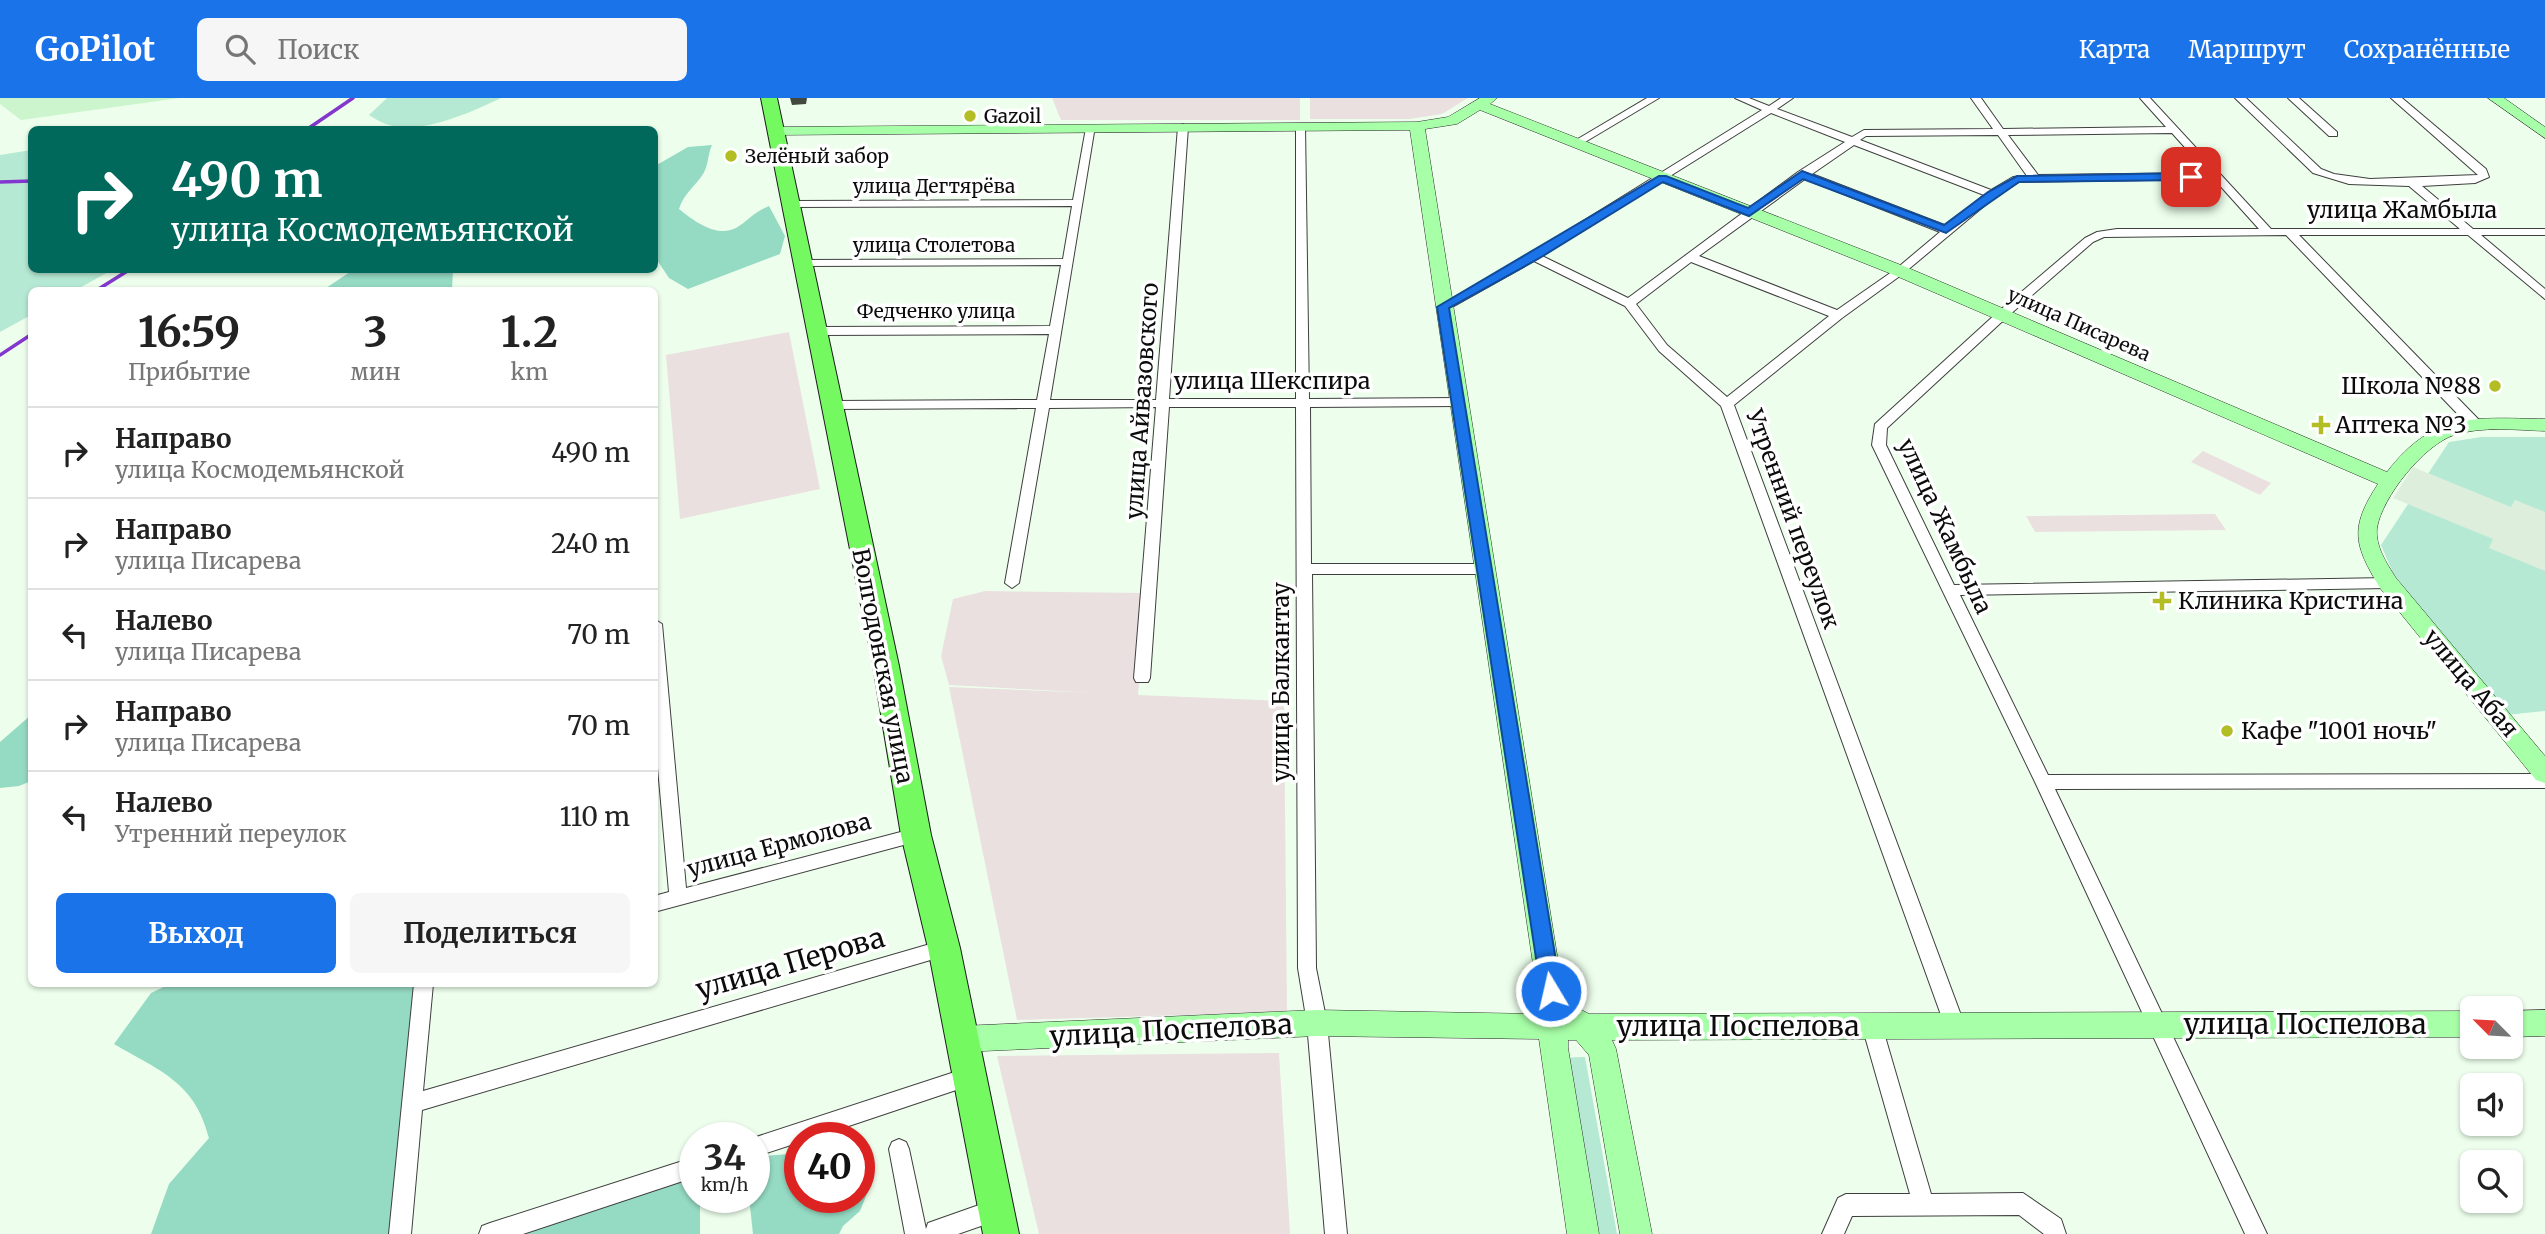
<!DOCTYPE html>
<html lang="ru">
<meta charset="utf-8">
<style>
:root{--surface:#fff;--page:#f6f6f6;--text:#222;--muted:#767676;--line:#e0e0e0;--accent:#1a73e8}
body{margin:0;font-family:Merriweather,serif;background:var(--page);color:var(--text);height:100vh;display:flex;flex-direction:column;font-size:26px;white-space:nowrap}
*{box-sizing:border-box;margin:0}
p{font-size:23px;color:var(--muted)}
.icon{flex:none;width:38px;height:38px;fill:none;stroke:currentColor;stroke-width:2;stroke-linecap:round;stroke-linejoin:round}
.map{position:relative;flex:1;overflow:hidden}
.panel{position:absolute;left:28px;top:189px;width:630px;height:700px;display:flex;flex-direction:column;background:var(--surface);border-radius:10px;box-shadow:0 2px 5px #0004}
.panel>*{flex:none}
.guide{position:absolute;left:28px;top:28px;width:630px;height:147px;border-radius:10px;box-shadow:0 2px 5px #0004;background:#00695c;color:#fff;overflow:hidden}
.needle{width:46px;rotate:294deg}
.buttons{position:absolute;left:2460px;top:898px;display:grid;gap:14px}
.buttons a{display:grid;place-items:center;width:63px;height:63px;border-radius:10px;background:var(--surface);box-shadow:0 2px 5px #0004;font-size:35px}
.speed{position:absolute;left:679px;top:1024px;display:flex;gap:14px;font-size:35px;font-weight:700;text-align:center}
.speed>*{display:grid;place-content:center;width:91px;height:91px;border-radius:50%;background:var(--surface);box-shadow:0 2px 5px #0004;line-height:1}
.speed small{font-size:18px;font-weight:400}
.speed .limit{border:10px solid #d22;background:#fff;color:#111}
.pin{position:absolute;display:grid;place-items:center;width:60px;height:60px;color:#fff;margin:-30px;border-radius:14px;box-shadow:0 4px 10px #0006}
.me{position:absolute;width:77px;margin:-38px;rotate:351deg;stroke-linejoin:round;filter:drop-shadow(0 0 5px #0008)}
.turn{display:flex;align-items:center;gap:24px;height:147px;padding:0 28px;font-size:32px}
.turn .icon{width:91px;height:91px;stroke-width:2.5}
.turn b{display:block;font-size:49px;line-height:60px}
.eta{display:flex;justify-content:space-evenly;align-items:center;height:119px;text-align:center}
.eta b{font-size:42px;font-weight:700;line-height:49px}
.button{display:flex;gap:14px;margin-top:auto;padding:14px 28px}
.button a{flex:1;height:80px;border-radius:10px;background:var(--accent);color:#fff;font-size:28px;font-weight:700;line-height:80px;text-align:center}
.button a+a{background:var(--page);color:var(--text)}
ul{padding:0;list-style:none}
li{display:flex;align-items:center;gap:21px;height:91px;padding:0 28px;border-top:2px solid var(--line)}
li div{flex:1}
li b{display:block;font-size:26px}
li em{font-style:normal}
header{display:flex;align-items:center;gap:42px;box-sizing:border-box;height:98px;padding:0 35px;background:var(--accent);color:#fff}
header strong{font-size:33px}
nav{display:flex;gap:38px;margin-inline-start:auto;font-size:24px}
.search{width:490px;height:63px;background:var(--page);display:flex;align-items:center;gap:18px;box-sizing:border-box;padding:0 24px;border-radius:10px;color:var(--muted);font-size:26px}
.map>svg:first-child{display:block}
.industrial{fill:#ebe0e0}
.farmland{fill:#ccf5cd}
.green{fill:#b6e9d4}
.forest{fill:#95dac3}
.plaza{fill:#deeedc}
.lines{fill:none;stroke-linecap:round;stroke-linejoin:round}
.stream{stroke:#8437ce;stroke-width:3.5}
.street-casing{stroke:#3f3f3f;stroke-width:2}
.secondary-casing{stroke:#2e2e2e;stroke-width:1}
.primary-casing{stroke:#1d1d1d;stroke-width:2}
.street{fill:#fff;fill-rule:evenodd}
.secondary{fill:#a7ffa7;fill-rule:evenodd}
.primary{fill:#75f961;fill-rule:evenodd}
.wall{fill:#44493f}
.route{fill:#1a73e8;stroke:#114b97;stroke-width:2}
.poi-dot{fill:#b3bd24;stroke:#fff;stroke-width:2.5}
.labels{text-anchor:middle;stroke-width:7;stroke-linejoin:round;paint-order:stroke}
.far-poi-label{font-size:19px;fill:#0c0c0c;stroke:#fff;text-anchor:start}
.far-street-label{font-size:19px;fill:#0c0c0c;stroke:#fff}
.street-label{font-size:23px;fill:#0c0c0c;stroke:#fff}
.poi-label{font-size:23px;fill:#0c0c0c;stroke:#fff;text-anchor:start}
.near-street-label{font-size:28px;fill:#0c0c0c;stroke:#fff}
</style>
<header>
<strong>GoPilot</strong>
<div class="search"><svg class="icon" aria-label="search" viewBox="0 0 24 24"><circle cx="10" cy="10" r="6"/><path d="M15 15l6 6"/></svg>Поиск</div>
<nav><a>Карта</a><a>Маршрут</a><a>Сохранённые</a></nav>
</header>
<div class="map">
<svg width="2545" height="1136" viewBox="0 0 2545 1136">
<rect width="100%" height="100%" fill="#edffec"/>
<!-- industrial -->
<g class="industrial">
<path d="M1052 0H1300V22H1061Z"/>
<path d="M1310 0H1468L1442 16 1410 21H1310Z"/>
<path d="M789 234 820 391 680 421 666 257Z"/>
<path d="M2203 353 2271 385 2260 397 2191 364Z"/>
<path d="M2215 416 2226 432 2035 434 2026 418Z"/>
<path d="M985 493 1147 495 1138 597 1284 603 1287 914 1017 922 949 589 1096 595 949 587 941 558 953 501Z"/>
<path d="M1279 955 1290 1136H1039L997 958Z"/>
</g>
<!-- farmland -->
<path class="farmland" d="M0 0H180L21 22 0 6Z"/>
<!-- green -->
<g class="green">
<path d="M387 0H501C472 14 421 37 389 27 382 25 375 21 369 17Z"/>
<path d="M31 52 32 172H112L76 192H32L31 217 0 234V57Z"/>
<path d="M2481 339H2545V613L2506 617 2393 475 2381 447 2449 344Z"/>
<path d="M1585 959 1617 1136H1580L1551 960Z"/>
</g>
<!-- forest -->
<g class="forest">
<path d="M712 47C707 58 709 69 701 79 692 91 684 96 679 111 694 123 716 140 736 130 748 123 752 115 769 108L785 138 780 156 688 191 669 180 655 159V68L688 49Z"/>
<path d="M353 172H453L452 192H323Z"/>
<path d="M31 617V683L19 688 0 690V644Z"/>
<path d="M170 886H414L390 1136H151L169 1086 209 1040C195 984 160 973 114 946L151 895Z"/>
<path d="M800 1055V1099H859L860 1065 870 1088 860 1113 843 1128 839 1136H753L749 1099H754V1059Z"/>
<path d="M695 1078V1099H700V1136H518Z"/>
</g>
<!-- plaza -->
<path class="plaza" d="M2413 369 2511 409 2515 402 2545 414V473L2489 450 2493 441 2393 400Z"/>
<g class="lines">
<!-- stream -->
<g class="stream">
<path d="M306 32 353 0"/>
<path d="M0 84 32 83"/>
<path d="M97 192 129 172"/>
<path d="M0 257 32 236"/>
</g>
<defs>
<g id="street">
<path d="M1647 0H1659L1580 47 1571 45Z"/>
<path d="M1735 0H1749L1769 8 1781 0H1793L1777 11 1852 39 1864 32 1993 31 1971 0H1981L2003 31 2166 29 2140 0H2150L2271 131H2460L2409 88 2349 86 2313 75 2235 0H2246L2321 71 2334 76 2370 81 2478 77 2391 0H2402L2486 71 2489 79 2475 85 2422 88 2473 131H2545V137H2481L2545 191V201L2468 137H2299L2482 325V331H2472L2286 137 2104 139 2093 144 2007 219 1887 330 1886 347 1954 487 2388 480 2395 485 2388 490 1960 497 2048 677 2545 676V690L2055 691 2267 1136H2245L2035 684 1872 347 1875 326 1999 213 2085 140 2097 134 2117 131H2259L2214 81 2019 84 1996 98 1904 175 1842 220 1734 307 1965 928 1962 934 1955 937 1948 934 1945 928 1721 308 1659 253 1625 208 1534 163 1447 212H1439L1437 209 1530 156 1762 12ZM1771 15 1845 44 1798 74 1628 200 1542 158ZM2172 35 2208 75 2038 77 2008 37ZM1998 37 2027 78 2013 79 1991 92 1860 42 1866 38ZM1854 47 1984 97 1947 128 1812 76ZM1805 81 1940 134 1896 171 1837 212 1699 158ZM1691 164 1829 218 1727 299 1667 247 1636 206Z"/>
<path d="M2288 0H2299L2337 34V38H2329Z"/>
<path d="M1183 26 1188 29 1169 301H1296V30L1305 28 1309 301 1458 300 1465 304 1458 308 1310 309 1311 466H1485L1492 471 1485 476H1312L1316 870 1327 925 1347 1136H1325L1307 925 1298 870 1296 309H1169L1150 580 1148 584H1136L1134 580 1156 309 1049 310 1019 485 1012 490 1005 485 1036 310 831 311 824 307 831 303 1037 302 1049 236 817 237 811 233 817 229 1050 228 1061 167 801 168 795 165 801 162 1063 161 1072 108 790 109 785 106 790 103 1073 102 1086 30 1095 28 1050 302H1156L1178 29Z"/>
<path d="M654 521 662 526 686 790 916 730 922 732 925 737 922 742 654 814V798L669 794 654 625Z"/>
<path d="M944 842 951 844 953 850 951 856 944 858 422 1012 411 1136H389L414 886H433L423 993Z"/>
<path d="M1872 919 1879 922 1882 928 1931 1096 2023 1095 2061 1121 2066 1136H2044L2019 1117 1852 1118 1844 1136H1822L1838 1100 1846 1096H1910L1862 928 1865 922Z"/>
<path d="M970 969 977 971 980 978 977 985 813 1040H800V1044L754 1059 753 1040Z"/>
<path d="M899 1041 906 1044 909 1051 926 1131 928 1125 996 1101 1004 1104 1007 1112 1004 1120 958 1136H905L889 1051 892 1044Z"/>
<path d="M695 1059V1079L523 1136H479L482 1128 490 1125Z"/>
</g>
<g id="secondary">
<path d="M1480 0H1497L1490 6 1906 169 2387 374C2434 313 2474 320 2545 321V333C2516 332 2482 328 2454 337 2424 347 2382 399 2377 430 2375 448 2387 466 2396 480L2545 658V685L2536 682 2380 490C2354 447 2349 430 2378 386L1894 177 1480 12 1457 26 1425 31 1566 913 1576 909 1589 916 2473 913V939L1612 942 1616 951 1652 1136H1620L1589 957 1576 942H1568V950L1599 1136H1567L1539 941 1317 938 961 954 951 950 947 941 951 932 961 928 1317 912 1538 916 1537 893 1410 32 775 37 768 33 775 29 1417 24 1448 19Z"/>
<path d="M2488 0H2504L2545 29V40Z"/>
<path d="M2545 912V938L2511 939V913Z"/>
</g>
<path id="primary" d="M761 0H777L899 568 931 737 960 850 1019 1136H983L928 850 901 737 873 568Z"/>
</defs>
<!-- street casing -->
<use href="#street" class="street-casing"/>
<!-- secondary casing -->
<use href="#secondary" class="secondary-casing"/>
<!-- primary casing -->
<use href="#primary" class="primary-casing"/>
<!-- street -->
<use href="#street" class="street"/>
<!-- secondary -->
<use href="#secondary" class="secondary"/>
<!-- primary -->
<use href="#primary" class="primary"/>
</g>
<!-- wall -->
<path class="wall" d="M790 0H807L806 6 792 7Z"/>
<!-- route -->
<path class="route" d="M1802 73 1944 127 1988 94 2017 78 2191 75 2197 79 2191 82 2019 84 1946 135 1803 81 1749 118 1663 84 1538 161 1449 210 1561 893 1558 899 1551 901 1544 899 1541 893 1437 209 1659 78H1666L1748 110Z"/>
<!-- markers -->
<g class="poi-dot">
<circle cx="970" cy="18" r="7"/>
<circle cx="731" cy="58" r="7"/>
<circle cx="2495" cy="288" r="7"/>
<path d="M2317.5 316.5h7v7h7v7h-7v7h-7v-7h-7v-7h7z"/>
<path d="M2158.5 492.5h7v7h7v7h-7v7h-7v-7h-7v-7h7z"/>
<circle cx="2227" cy="633" r="7"/>
</g>
<g class="labels">
<!-- far-poi labels -->
<g class="far-poi-label">
<text x="984" y="25">Gazoil</text>
<text x="745" y="65">Зелёный забор</text>
</g>
<!-- far-street labels -->
<g class="far-street-label">
<text x="934" y="95">улица Дегтярёва</text>
<text x="934" y="154">улица Столетова</text>
<text x="936" y="220">Федченко улица</text>
<text transform="translate(2079 226) rotate(24)" y="7">улица Писарева</text>
</g>
<!-- street labels -->
<g class="street-label">
<text x="2402" y="120">улица Жамбыла</text>
<text x="1272" y="291">улица Шекспира</text>
<text transform="translate(1142 303) rotate(-86)" y="8">улица Айвазовского</text>
<text transform="translate(1793 421) rotate(70)" y="8">Утренний переулок</text>
<text transform="translate(1945 428) rotate(65)" y="8">улица Жамбыла</text>
<text transform="translate(883 568) rotate(79)" y="8">Волгодонская улица</text>
<text transform="translate(1281 584) rotate(-90)" y="8">улица Балкантау</text>
<text transform="translate(2471 585) rotate(50)" y="8">улица Абая</text>
<text transform="translate(779 747) rotate(-15)" y="8">улица Ермолова</text>
</g>
<!-- poi labels -->
<g class="poi-label">
<text x="2481" y="296" text-anchor="end">Школа №88</text>
<text x="2335" y="335">Аптека №3</text>
<text x="2178" y="511">Клиника Кристина</text>
<text x="2241" y="641">Кафе "1001 ночь"</text>
</g>
<!-- near-street labels -->
<g class="near-street-label">
<text transform="translate(790 865) rotate(-16)" y="10">улица Перова</text>
<text x="2305" y="936">улица Поспелова</text>
<text x="1738" y="938">улица Поспелова</text>
<text transform="translate(1171 932) rotate(-3)" y="10">улица Поспелова</text>
</g>
</g>
</svg>
<div class="buttons">
<a><svg class="needle" viewBox="-14 -14 28 28"><path d="M0-13l5 13h-10z" fill="#e53935"/><path d="M0 13l5-13h-10z" fill="#767676"/></svg></a>
<a><svg class="icon" aria-label="sound" viewBox="0 0 24 24"><path d="M4 9h4l5-4v14l-5-4H4zM17 9q2 3 0 6"/></svg></a>
<a><svg class="icon" aria-label="search" viewBox="0 0 24 24"><circle cx="10" cy="10" r="6"/><path d="M15 15l6 6"/></svg></a>
</div>
<div class="speed"><div>34<small>km/h</small></div><div class="limit">40</div></div>
<div class="pin" style="left:2191px;top:79px;background:#d93025"><svg class="icon" aria-label="arrive" viewBox="0 0 24 24"><path d="M6 21V4h12l-3 4 3 4H6"/></svg></div>
<svg class="me" style="left:1551px;top:893px" viewBox="-20 -20 40 40"><circle r="17" fill="#1a73e8" stroke="#fff" stroke-width="3"/><path d="M0-11L8 9 0 5-8 9z" fill="#fff"/></svg>
<div class="guide">
<div class="turn"><svg class="icon" aria-label="right" viewBox="0 0 24 24"><path d="M7 20v-9h11M14 6l5 5-5 5"/></svg><div><b>490 m</b>улица Космодемьянской</div></div>
</div>
<section class="panel">
<div class="eta">
<div><b>16:59</b><p>Прибытие</p></div>
<div><b>3</b><p>мин</p></div>
<div><b>1.2</b><p>km</p></div>
</div>
<ul>
<li><svg class="icon" aria-label="right" viewBox="0 0 24 24"><path d="M7 20v-9h11M14 6l5 5-5 5"/></svg><div><b>Направо</b><p>улица Космодемьянской</p></div><em>490 m</em></li>
<li><svg class="icon" aria-label="right" viewBox="0 0 24 24"><path d="M7 20v-9h11M14 6l5 5-5 5"/></svg><div><b>Направо</b><p>улица Писарева</p></div><em>240 m</em></li>
<li><svg class="icon" aria-label="left" viewBox="0 0 24 24"><path d="M17 20v-9H6M10 6l-5 5 5 5"/></svg><div><b>Налево</b><p>улица Писарева</p></div><em>70 m</em></li>
<li><svg class="icon" aria-label="right" viewBox="0 0 24 24"><path d="M7 20v-9h11M14 6l5 5-5 5"/></svg><div><b>Направо</b><p>улица Писарева</p></div><em>70 m</em></li>
<li><svg class="icon" aria-label="left" viewBox="0 0 24 24"><path d="M17 20v-9H6M10 6l-5 5 5 5"/></svg><div><b>Налево</b><p>Утренний переулок</p></div><em>110 m</em></li>
</ul>
<div class="button"><a>Выход</a><a>Поделиться</a></div>
</section>
</div>
